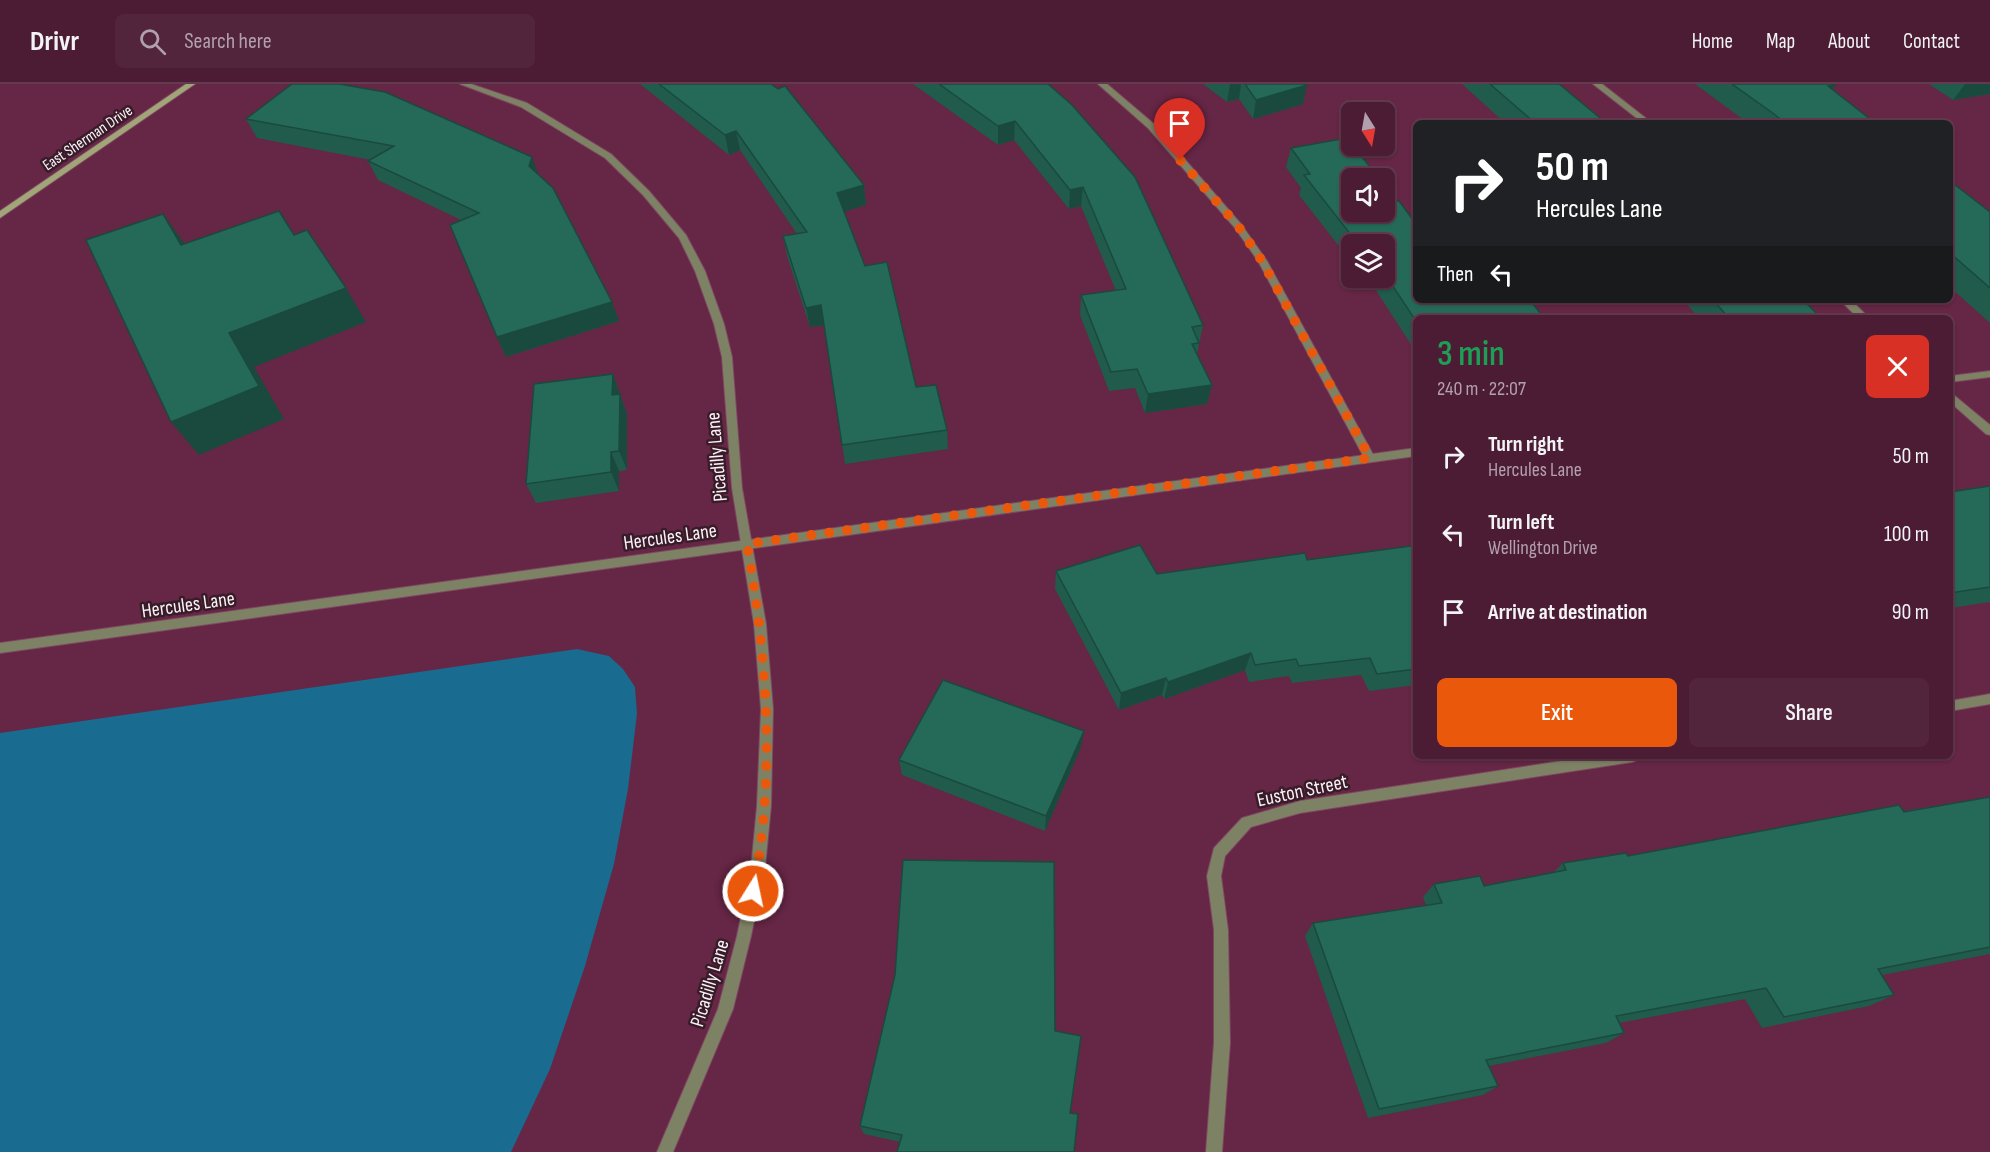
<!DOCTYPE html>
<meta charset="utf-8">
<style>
:root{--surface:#4c1c34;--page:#53253c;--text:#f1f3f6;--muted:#b2a1ac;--line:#633a4f;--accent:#ea580c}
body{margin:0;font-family:"Sofia Sans Condensed",sans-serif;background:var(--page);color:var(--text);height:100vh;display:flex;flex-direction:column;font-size:22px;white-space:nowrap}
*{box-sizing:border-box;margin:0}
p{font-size:20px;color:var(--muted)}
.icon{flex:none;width:33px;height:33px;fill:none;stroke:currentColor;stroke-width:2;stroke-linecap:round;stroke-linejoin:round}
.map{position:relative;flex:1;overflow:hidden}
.side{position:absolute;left:1413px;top:231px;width:540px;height:444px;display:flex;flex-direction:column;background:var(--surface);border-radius:9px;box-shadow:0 2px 4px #0004,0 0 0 2px var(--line)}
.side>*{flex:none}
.guide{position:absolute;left:1413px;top:36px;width:540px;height:183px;border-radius:9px;box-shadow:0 2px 4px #0004,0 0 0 2px var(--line);background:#202124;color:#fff;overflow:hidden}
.needle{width:39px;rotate:169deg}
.controls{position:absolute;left:1341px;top:18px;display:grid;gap:12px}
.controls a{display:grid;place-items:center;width:54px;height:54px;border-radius:9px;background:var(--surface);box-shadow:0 2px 4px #0004,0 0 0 2px var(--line);font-size:30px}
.pin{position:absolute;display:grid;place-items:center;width:51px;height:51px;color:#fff;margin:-62px -26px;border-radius:50% 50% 50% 0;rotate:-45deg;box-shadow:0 0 6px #0007}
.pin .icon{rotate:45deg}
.me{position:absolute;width:66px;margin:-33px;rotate:10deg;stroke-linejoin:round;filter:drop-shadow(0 0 4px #0008)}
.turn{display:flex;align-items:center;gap:21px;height:126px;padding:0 24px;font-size:27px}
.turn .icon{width:78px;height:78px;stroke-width:2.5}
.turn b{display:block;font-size:42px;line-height:51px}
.then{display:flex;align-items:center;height:57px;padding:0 24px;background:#0003;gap:12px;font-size:22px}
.round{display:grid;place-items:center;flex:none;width:63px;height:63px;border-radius:9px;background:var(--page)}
.summary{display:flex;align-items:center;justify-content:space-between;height:102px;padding:0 24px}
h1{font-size:36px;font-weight:600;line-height:45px;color:#1e9e55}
.primary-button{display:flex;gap:12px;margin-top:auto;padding:12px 24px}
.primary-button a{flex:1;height:69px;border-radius:9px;background:var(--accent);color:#fff;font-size:24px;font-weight:600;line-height:69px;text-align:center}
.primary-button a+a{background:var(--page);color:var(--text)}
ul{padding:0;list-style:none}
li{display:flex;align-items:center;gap:18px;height:78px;padding:0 24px}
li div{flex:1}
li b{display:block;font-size:22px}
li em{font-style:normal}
header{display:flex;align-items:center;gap:36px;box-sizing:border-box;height:84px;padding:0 30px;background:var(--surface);border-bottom:2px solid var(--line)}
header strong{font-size:28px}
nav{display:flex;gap:33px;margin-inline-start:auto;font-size:21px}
.search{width:420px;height:54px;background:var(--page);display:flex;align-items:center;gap:15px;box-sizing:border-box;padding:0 21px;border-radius:9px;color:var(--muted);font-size:22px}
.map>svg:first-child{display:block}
.water{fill:#196b8f}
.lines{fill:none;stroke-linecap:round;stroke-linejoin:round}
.minor-casing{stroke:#7e4761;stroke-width:2}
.tertiary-casing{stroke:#7e4761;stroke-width:2}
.secondary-casing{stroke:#7e4761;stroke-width:2}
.minor{fill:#7e8265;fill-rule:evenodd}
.tertiary{fill:#7e8265;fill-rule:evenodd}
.secondary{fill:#a1a678;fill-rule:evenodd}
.wall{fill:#205b4c}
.shaded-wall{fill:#1a4a3e}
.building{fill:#256a58;stroke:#1a4a3e;stroke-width:1.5}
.route{stroke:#ea580c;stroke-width:10;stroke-dasharray:0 18}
.labels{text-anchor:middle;stroke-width:5;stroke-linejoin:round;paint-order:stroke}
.far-street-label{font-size:16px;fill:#fbf2f6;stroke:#391c29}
.street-label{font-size:20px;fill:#fbf2f6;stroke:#391c29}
</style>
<header>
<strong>Drivr</strong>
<div class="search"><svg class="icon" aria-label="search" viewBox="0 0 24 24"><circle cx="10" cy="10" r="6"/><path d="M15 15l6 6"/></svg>Search here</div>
<nav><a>Home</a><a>Map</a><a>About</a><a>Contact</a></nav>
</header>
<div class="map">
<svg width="1990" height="1068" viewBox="0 0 1990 1068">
<rect width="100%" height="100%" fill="#662645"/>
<!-- water -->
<path class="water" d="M577 565 609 572 623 585 635 603 637 630 628 705 614 780 585 882 550 985 511 1068H0V649Z"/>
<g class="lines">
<defs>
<g id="minor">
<path d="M460 0H471L527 19 611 70 649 107 686 151 705 187 724 240 732 273 742 404 766 540 773 625 771 722 765 784 751 852 733 925 673 1068H657L718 925 737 852 751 784 757 722 761 625 754 540 732 404 722 273 714 240 695 187 679 154 643 111 605 74 521 23Z"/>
<path d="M1098 0H1107L1154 40 1241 140 1267 177 1375 374 1374 377H1366L1258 177 1235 144 1148 44Z"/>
<path d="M1593 0H1602L1652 39H1643Z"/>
<path d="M1840 216H1851L1869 234H1858Z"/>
<path d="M1950 308 1990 341V351L1986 350 1950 318Z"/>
<path d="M1990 610V620L1950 627V617Z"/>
<path d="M1594 672H1639L1637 676 1632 678 1300 729 1251 743 1225 772 1221 792 1228 846 1230 959 1222 1068H1206L1214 959V846L1207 792 1214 764 1242 734 1300 717Z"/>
</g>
<g id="tertiary">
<path d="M1990 287V293L1950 298V292Z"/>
<path d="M1416 364V372L0 569V559Z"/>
</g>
<path id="secondary" d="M186 0H195L0 134V127Z"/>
</defs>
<!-- minor casing -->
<use href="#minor" class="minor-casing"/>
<!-- tertiary casing -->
<use href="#tertiary" class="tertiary-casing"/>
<!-- secondary casing -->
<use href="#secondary" class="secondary-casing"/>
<!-- minor -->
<use href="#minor" class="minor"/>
<!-- tertiary -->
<use href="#tertiary" class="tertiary"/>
<!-- secondary -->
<use href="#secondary" class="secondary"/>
</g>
<!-- wall -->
<g class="wall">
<path d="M292 0 539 91 619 237 506 273 497 253 461 136 378 96 368 77 371 76 257 54 246 35Z"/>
<path d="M640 0H771L864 101 866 121 844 127 865 182 916 303 947 346 948 365 845 380 824 241 810 243 787 172 783 152 797 150 740 66 729 71Z"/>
<path d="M913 0H1048L1203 241 1197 270 1212 301 1207 320 1145 329 1135 304 1109 307 1080 231 1081 211 1116 207 1081 122 1069 125 1014 56 998 61Z"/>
<path d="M1203 0H1306L1303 20 1253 35 1239 15 1227 18Z"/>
<path d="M1462 0H1559L1606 39H1505Z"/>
<path d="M1695 0H1834L1835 1 1832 6 1875 39H1748Z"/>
<path d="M1929 0H1990V10L1953 16Z"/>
<path d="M1347 54 1416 234V268L1368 194H1384V160H1352V175H1349L1299 111 1301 104 1286 83 1291 64Z"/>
<path d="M1950 97 1990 128V239L1950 203Z"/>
<path d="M1683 216H1803L1821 234H1699Z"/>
<path d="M613 290 627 330V386L619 387V407L536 419 526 400Z"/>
<path d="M1990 402V518L1950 524V408Z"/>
<path d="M1416 470V601L1369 607 1361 591 1292 599 1289 592 1249 598 1245 586 1164 615 1162 611 1119 626 1055 505 1056 487 1157 490 1307 476Z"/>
<path d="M1081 663 1045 747 902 691 899 676Z"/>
<path d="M1990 713V870L1882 891 1894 911 1869 922 1762 944 1745 915 1619 939 1624 949 1606 959 1489 982 1498 1002 1483 1011 1368 1034 1305 852 1313 839 1426 821 1423 813 1434 800 1484 802 1554 788 1563 779 1628 772Z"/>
<path d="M1055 947 1070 1029 900 1058 864 1050 860 1042Z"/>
</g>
<!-- shaded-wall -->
<g class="shaded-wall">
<path d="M1230 0H1241L1239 15 1227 18Z"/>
<path d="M1965 0H1990V10L1953 16Z"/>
<path d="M1307 1 1303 20 1253 35 1256 16Z"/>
<path d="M1835 1 1823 20 1828 2Z"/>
<path d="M1015 37 1014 56 998 61V42Z"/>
<path d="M736 47 740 66 729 71 725 51Z"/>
<path d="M532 73 539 92 529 82Z"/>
<path d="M864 101 866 121 840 129 837 109Z"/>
<path d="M1083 103 1081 122 1069 125 1070 106Z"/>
<path d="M163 130 187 163 181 161Z"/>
<path d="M1362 155 1360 160H1353L1355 156Z"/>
<path d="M1352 166V175H1349Z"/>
<path d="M346 204 366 238 254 283 284 335 199 371 171 338 229 249Z"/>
<path d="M612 218 619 237 506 273 497 253Z"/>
<path d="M821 221 824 241 810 243 806 224Z"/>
<path d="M613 290 620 310V331L612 311Z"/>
<path d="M1212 301 1207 320 1145 329 1148 310Z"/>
<path d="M620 310 627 330V386L619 367Z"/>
<path d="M611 368 619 387V407L611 388Z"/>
<path d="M1251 569 1245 586 1164 615 1168 598Z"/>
<path d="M1166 594 1162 611 1119 626 1121 609Z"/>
<path d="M1084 647 1081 663 1045 747 1046 732Z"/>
</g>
<!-- building -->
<g class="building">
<path d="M292 0H339L385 8 532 73 529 82 553 104 612 218 497 253 450 141 479 129 368 77 394 62 246 35Z"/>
<path d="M659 0H771L778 5 785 2 864 101 837 109 865 182 887 178 916 303 936 301 947 346 842 361 821 221 806 224 783 152 807 148 736 47 725 51Z"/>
<path d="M939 0H1048L1072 21 1135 93 1203 241 1192 243 1199 259 1192 260 1212 301 1148 310 1137 285 1111 288 1081 211 1126 205 1083 103 1070 106 1015 37 998 42Z"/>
<path d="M1245 0H1306L1307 1 1256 16Z"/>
<path d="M1490 0H1559L1606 39H1535Z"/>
<path d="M1732 0H1834L1835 1 1828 2 1875 39H1785L1774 30Z"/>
<path d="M1347 54 1352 59V62H1353L1379 94H1352V128H1384V102L1396 117H1399L1416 140V216H1530L1544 234H1416V237L1384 189V160H1365L1362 155 1355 156 1304 91 1310 90 1291 64Z"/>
<path d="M1950 97 1990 128V204L1950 169Z"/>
<path d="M279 127 294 151 307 146 346 204 229 249 259 302 171 338 86 156 163 130 181 161Z"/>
<path d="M1713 216H1803L1821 234H1729Z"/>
<path d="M613 290 612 311 620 310 619 367 611 368V388L526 400 534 300Z"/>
<path d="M1990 402V503L1950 509V408Z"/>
<path d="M1140 461 1157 490 1305 469 1307 476 1411 462 1416 470V585L1377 590 1370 574 1299 582 1296 575 1255 581 1251 569 1168 598 1166 594 1121 609 1056 487Z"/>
<path d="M943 596 1084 647 1046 732 899 676Z"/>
<path d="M1990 713V863L1878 885 1894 911 1784 933 1766 904 1616 932 1624 949 1486 976 1498 1002 1379 1025 1313 839 1442 819 1434 800 1480 792 1484 802 1566 786 1563 779 1626 769 1628 772 1899 721 1904 728Z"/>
<path d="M903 776 1054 778 1055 947 1081 952 1070 1029 1078 1030 1074 1068H897L902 1051 860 1042 895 891Z"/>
</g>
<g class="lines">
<!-- route -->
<path class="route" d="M753 807C776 693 767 573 747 460L1370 374 1262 177 1238 142 1180 76"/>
</g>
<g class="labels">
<!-- far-street labels -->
<g class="far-street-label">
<text transform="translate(87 53) rotate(-34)" y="6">East Sherman Drive</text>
</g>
<!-- street labels -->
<g class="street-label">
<text transform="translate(716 373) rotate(-95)" y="7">Picadilly Lane</text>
<text transform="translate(670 452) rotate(-8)" y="7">Hercules Lane</text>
<text transform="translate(188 520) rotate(-8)" y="7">Hercules Lane</text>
<text transform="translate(1302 706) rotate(-12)" y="7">Euston Street</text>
<text transform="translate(709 899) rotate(-73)" y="7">Picadilly Lane</text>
</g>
</g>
</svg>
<div class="controls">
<a><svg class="needle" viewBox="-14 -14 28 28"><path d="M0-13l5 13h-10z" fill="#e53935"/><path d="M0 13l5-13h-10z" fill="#b2a1ac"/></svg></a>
<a><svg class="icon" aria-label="sound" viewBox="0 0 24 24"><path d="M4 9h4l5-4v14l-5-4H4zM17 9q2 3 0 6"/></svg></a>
<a><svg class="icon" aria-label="layers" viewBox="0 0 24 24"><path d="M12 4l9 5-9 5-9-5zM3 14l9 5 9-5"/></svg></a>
</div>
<div class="pin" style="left:1180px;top:76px;background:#d93025"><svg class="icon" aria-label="arrive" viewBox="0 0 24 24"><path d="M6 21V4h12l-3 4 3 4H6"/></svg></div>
<svg class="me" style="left:753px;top:807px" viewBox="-20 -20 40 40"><circle r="17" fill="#ea580c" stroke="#fff" stroke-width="3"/><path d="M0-11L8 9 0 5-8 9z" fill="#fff"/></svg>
<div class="guide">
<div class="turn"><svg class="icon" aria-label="right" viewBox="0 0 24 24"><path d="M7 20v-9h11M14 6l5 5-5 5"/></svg><div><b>50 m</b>Hercules Lane</div></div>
<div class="then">Then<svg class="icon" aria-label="left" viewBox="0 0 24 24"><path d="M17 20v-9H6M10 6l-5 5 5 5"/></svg></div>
</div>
<section class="side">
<div class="summary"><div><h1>3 min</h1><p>240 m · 22:07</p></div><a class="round" style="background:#d93025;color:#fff"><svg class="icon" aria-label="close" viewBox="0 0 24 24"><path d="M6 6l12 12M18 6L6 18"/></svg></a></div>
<ul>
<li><svg class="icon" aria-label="right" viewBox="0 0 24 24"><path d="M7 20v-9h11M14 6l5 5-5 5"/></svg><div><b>Turn right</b><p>Hercules Lane</p></div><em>50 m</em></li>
<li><svg class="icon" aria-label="left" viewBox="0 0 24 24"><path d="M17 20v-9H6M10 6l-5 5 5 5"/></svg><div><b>Turn left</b><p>Wellington Drive</p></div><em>100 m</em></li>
<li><svg class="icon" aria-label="arrive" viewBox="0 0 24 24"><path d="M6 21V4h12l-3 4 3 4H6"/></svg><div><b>Arrive at destination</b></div><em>90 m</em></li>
</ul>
<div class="primary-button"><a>Exit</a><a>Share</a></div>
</section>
</div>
